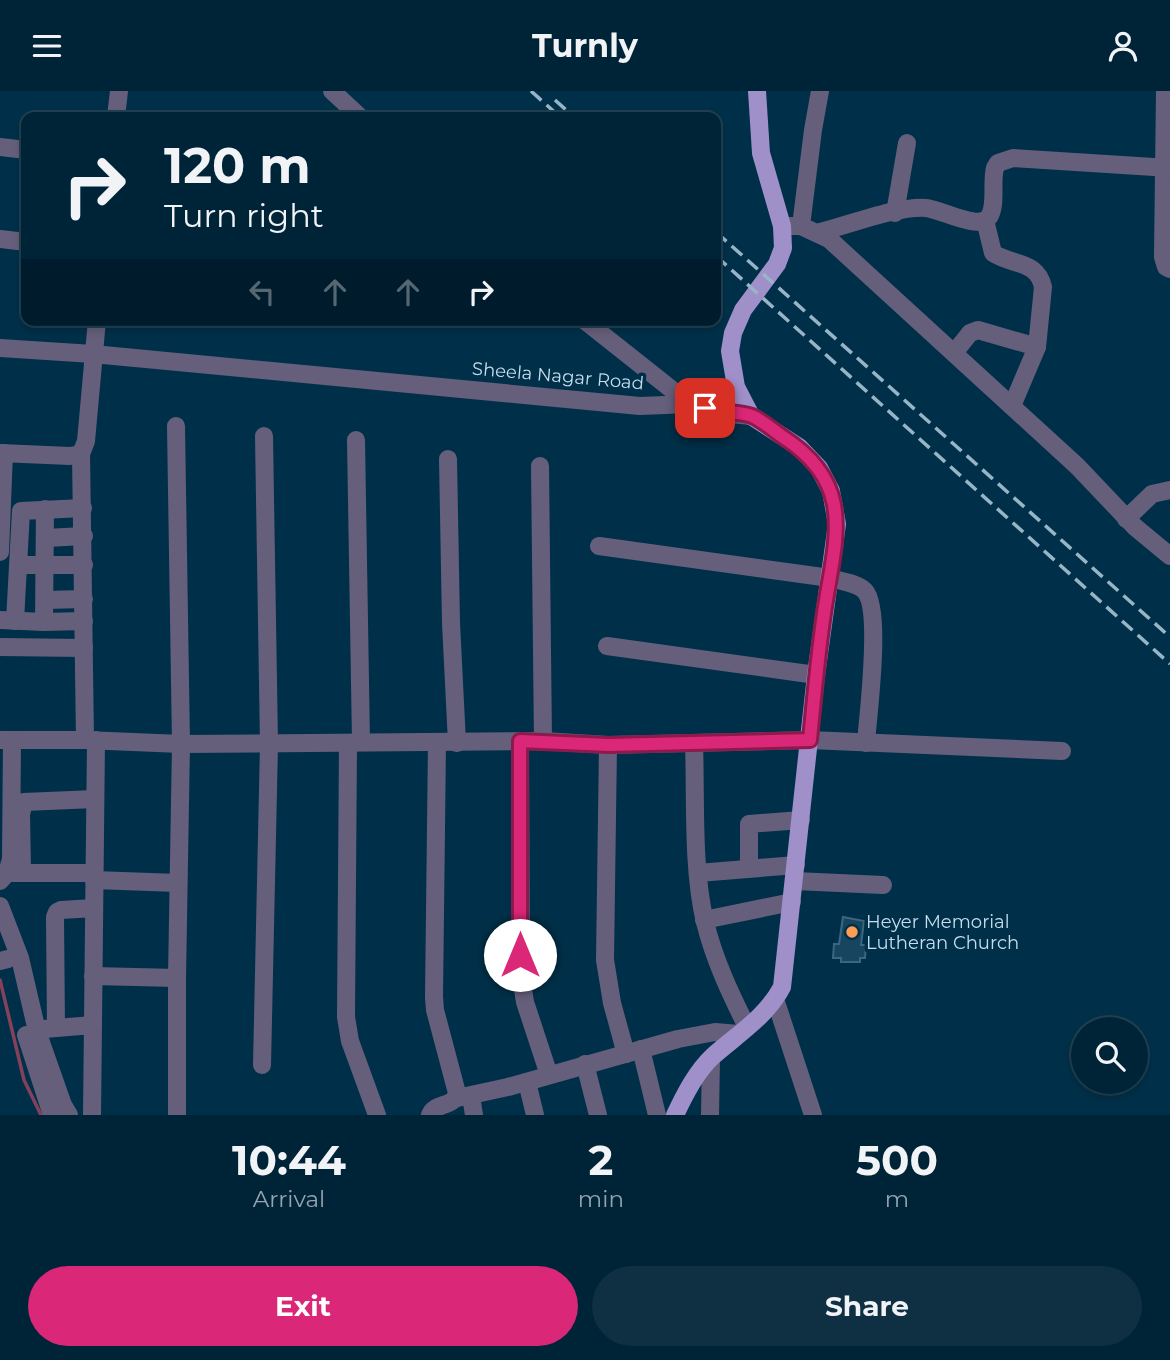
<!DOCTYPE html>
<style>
:root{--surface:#002437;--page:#0e3042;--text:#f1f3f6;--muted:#95a4ad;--line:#224152;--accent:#db2777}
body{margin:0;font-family:Montserrat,sans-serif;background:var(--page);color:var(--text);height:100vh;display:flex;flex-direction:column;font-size:26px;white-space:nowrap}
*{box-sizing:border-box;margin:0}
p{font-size:23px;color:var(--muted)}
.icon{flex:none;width:38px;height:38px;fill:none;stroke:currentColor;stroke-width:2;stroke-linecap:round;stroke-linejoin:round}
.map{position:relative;height:1024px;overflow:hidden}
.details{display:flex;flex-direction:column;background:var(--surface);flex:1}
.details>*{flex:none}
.hud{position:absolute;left:21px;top:21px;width:700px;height:214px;border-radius:14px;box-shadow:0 4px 10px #0003,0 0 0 2px var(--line);background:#002437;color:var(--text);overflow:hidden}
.controls{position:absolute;left:1071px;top:926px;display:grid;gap:14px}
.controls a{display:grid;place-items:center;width:77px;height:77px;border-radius:50%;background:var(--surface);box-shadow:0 4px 10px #0003,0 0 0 2px var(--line);font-size:35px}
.pin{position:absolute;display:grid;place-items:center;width:60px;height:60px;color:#fff;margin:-30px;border-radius:14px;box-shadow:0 4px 10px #0006}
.me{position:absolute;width:77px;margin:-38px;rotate:0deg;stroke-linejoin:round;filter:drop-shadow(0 0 5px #0008)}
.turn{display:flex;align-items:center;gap:24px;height:147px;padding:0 28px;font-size:32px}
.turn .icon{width:91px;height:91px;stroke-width:2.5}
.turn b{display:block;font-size:49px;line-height:60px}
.lanes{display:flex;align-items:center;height:66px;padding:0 28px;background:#0003;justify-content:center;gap:35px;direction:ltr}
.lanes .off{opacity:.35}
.eta{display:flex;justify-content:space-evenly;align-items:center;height:119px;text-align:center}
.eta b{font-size:42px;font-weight:700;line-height:49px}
.cta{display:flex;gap:14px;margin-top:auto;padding:14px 28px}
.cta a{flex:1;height:80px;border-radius:42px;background:var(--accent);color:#fff;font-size:28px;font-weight:700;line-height:80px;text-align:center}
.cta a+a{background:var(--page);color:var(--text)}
header{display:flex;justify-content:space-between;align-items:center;height:91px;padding:0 28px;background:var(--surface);font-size:32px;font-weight:700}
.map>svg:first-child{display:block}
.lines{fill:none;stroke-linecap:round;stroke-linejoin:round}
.stream{stroke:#85405b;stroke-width:3.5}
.building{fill:#17455f;stroke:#396681;stroke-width:2}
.minor{stroke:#665f7b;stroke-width:18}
.major{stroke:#a090ca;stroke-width:18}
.rail{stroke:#98b5c7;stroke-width:3.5;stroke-dasharray:14 7;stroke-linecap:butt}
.route-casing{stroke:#8e194d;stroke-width:18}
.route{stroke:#db2777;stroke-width:12}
.poi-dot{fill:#fc9d53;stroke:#003049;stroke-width:2.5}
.labels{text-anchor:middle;stroke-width:7;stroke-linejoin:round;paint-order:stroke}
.street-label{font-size:18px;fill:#c6dded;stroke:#003049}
.poi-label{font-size:18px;fill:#c6dded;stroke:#003049;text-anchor:start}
</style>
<header><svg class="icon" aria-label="menu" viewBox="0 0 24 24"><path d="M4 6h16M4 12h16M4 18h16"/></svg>Turnly<svg class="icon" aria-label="person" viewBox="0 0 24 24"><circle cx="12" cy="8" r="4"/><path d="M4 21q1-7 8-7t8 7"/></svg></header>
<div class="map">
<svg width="1170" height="1024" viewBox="0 0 1170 1024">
<rect width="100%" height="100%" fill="#003049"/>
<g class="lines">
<!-- stream -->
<path class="stream" d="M0 889 24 989 41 1024"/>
</g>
<!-- building -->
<path class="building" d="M843 826 864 830 861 854H866L865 867H860V871H841V867H833L834 853H839Z"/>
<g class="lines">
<!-- minor -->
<g class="minor">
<path d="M332 0 360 26"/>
<path d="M1165 0 1163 166 1166 176 1170 178"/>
<path d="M116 26 119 0"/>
<path d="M0 56 26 59"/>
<path d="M895 122 907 52"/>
<path d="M985 129 993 162C1013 175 1037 169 1043 196L1037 256 1012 315"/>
<path d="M782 135H801L829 148 1077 375 1135 436 1170 465"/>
<path d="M801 135 813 39 820 0"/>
<path d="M820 141C849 134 897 115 926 117 940 118 979 140 989 126 997 114 991 91 995 77L998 72 1013 67 1170 77"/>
<path d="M0 148 26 151"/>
<path d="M584 229 690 313"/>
<path d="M0 257 93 263 640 315 690 313 720 322 751 325"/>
<path d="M954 262 970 242 978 239 1037 256"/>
<path d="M176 335 181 653 177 887V1024"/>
<path d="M356 349 361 651"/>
<path d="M0 362 70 365 81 363"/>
<path d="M448 368 451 532 457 652"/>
<path d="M540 375 543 650"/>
<path d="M1126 428 1152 403 1170 399"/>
<path d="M46 447 84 445"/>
<path d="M599 455 830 487C840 490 858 492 865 500 882 519 868 623 866 652"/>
<path d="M0 461 4 362"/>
<path d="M19 474H84"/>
<path d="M45 509 84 508"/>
<path d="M0 529 44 531 84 530"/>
<path d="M15 530 21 420 83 417"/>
<path d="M44 531 45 418"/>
<path d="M607 555 816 584"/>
<path d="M0 556 84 557"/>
<path d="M0 649H85L181 653 543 650 608 654 810 649 1062 660"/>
<path d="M85 649 81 363 86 350 97 229"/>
<path d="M520 650 521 886 525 911 549 984"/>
<path d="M348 652 346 926 350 950 377 1024"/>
<path d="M694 652C696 708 692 776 705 831 714 868 730 902 747 936"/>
<path d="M608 654 605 869 612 912 626 963"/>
<path d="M749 778V733L801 729"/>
<path d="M10 782H94"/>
<path d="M22 782 21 723 24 711 95 708"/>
<path d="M698 782 796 774"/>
<path d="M94 789 178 792"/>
<path d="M0 790 7 782 11 768 12 649"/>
<path d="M795 790 883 794"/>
<path d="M0 815 20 867 37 940 63 1014 69 1024"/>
<path d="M704 829 792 811"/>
<path d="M0 870 8 868"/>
<path d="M93 885 177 887"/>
<path d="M775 908 813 1024"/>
<path d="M56 937 55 826 57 821 61 819 94 817"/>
<path d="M44 938 93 934"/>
<path d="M26 944 52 1024"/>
<path d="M641 958 657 1024"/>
<path d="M585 973 598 1024"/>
<path d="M262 974 269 653 264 345"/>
<path d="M527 991 535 1024"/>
<path d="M471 1005 474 1024"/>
<path d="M457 1007 508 996 678 948 715 941 739 943"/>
<path d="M92 1024 96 649"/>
<path d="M430 1024C435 1011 454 1017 457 1002L435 919 434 906 437 651"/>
<path d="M710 1024 711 967"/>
</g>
<!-- major -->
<path class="major" d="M675 1024C685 1003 696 981 713 965 738 943 766 926 782 896L816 584 837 433 831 400 819 377 799 356 751 325 736 296 730 260 733 242 743 219 777 173 783 157 782 135 761 62 757 0"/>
<!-- rail -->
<g class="rail">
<path d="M531 0 560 26"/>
<path d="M555 9 574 26"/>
<path d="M716 141 1170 546"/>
<path d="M716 165 1170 573"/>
</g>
</g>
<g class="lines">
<defs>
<path id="route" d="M520 864V650L608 654 810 649C814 606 818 564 824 522 835 448 857 394 783 346 773 339 763 330 752 325 739 320 720 322 705 317"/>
</defs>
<!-- route casing -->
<use href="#route" class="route-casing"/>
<!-- route -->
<use href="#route" class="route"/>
</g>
<!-- markers -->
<circle class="poi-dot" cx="852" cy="841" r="7"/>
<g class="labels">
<!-- street labels -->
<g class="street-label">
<text transform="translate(558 285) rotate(5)" y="6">Sheela Nagar Road</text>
</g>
<!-- poi labels -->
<g class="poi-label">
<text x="866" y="837">Heyer Memorial<tspan x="866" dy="21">Lutheran Church</tspan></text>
</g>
</g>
</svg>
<div class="controls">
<a><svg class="icon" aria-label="search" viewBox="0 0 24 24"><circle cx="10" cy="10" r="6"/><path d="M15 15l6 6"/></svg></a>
</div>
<div class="pin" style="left:705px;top:317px;background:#d93025"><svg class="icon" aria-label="arrive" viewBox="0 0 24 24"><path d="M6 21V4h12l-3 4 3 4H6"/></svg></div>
<svg class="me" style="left:520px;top:864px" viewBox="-20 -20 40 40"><circle r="19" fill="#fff"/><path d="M0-13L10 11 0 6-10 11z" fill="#db2777"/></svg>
<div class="hud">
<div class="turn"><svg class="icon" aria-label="right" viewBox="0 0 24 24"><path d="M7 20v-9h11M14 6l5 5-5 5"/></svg><div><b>120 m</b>Turn right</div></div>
<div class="lanes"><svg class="icon off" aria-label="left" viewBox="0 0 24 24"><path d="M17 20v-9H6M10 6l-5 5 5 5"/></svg><svg class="icon off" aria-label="ahead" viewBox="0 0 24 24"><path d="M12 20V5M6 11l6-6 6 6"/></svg><svg class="icon off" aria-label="ahead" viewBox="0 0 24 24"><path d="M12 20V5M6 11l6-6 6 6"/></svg><svg class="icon" aria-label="right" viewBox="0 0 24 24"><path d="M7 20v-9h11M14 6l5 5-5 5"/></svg></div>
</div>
</div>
<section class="details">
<div class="eta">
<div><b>10:44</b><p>Arrival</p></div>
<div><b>2</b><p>min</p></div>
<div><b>500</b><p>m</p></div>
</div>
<div class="cta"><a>Exit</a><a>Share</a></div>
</section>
